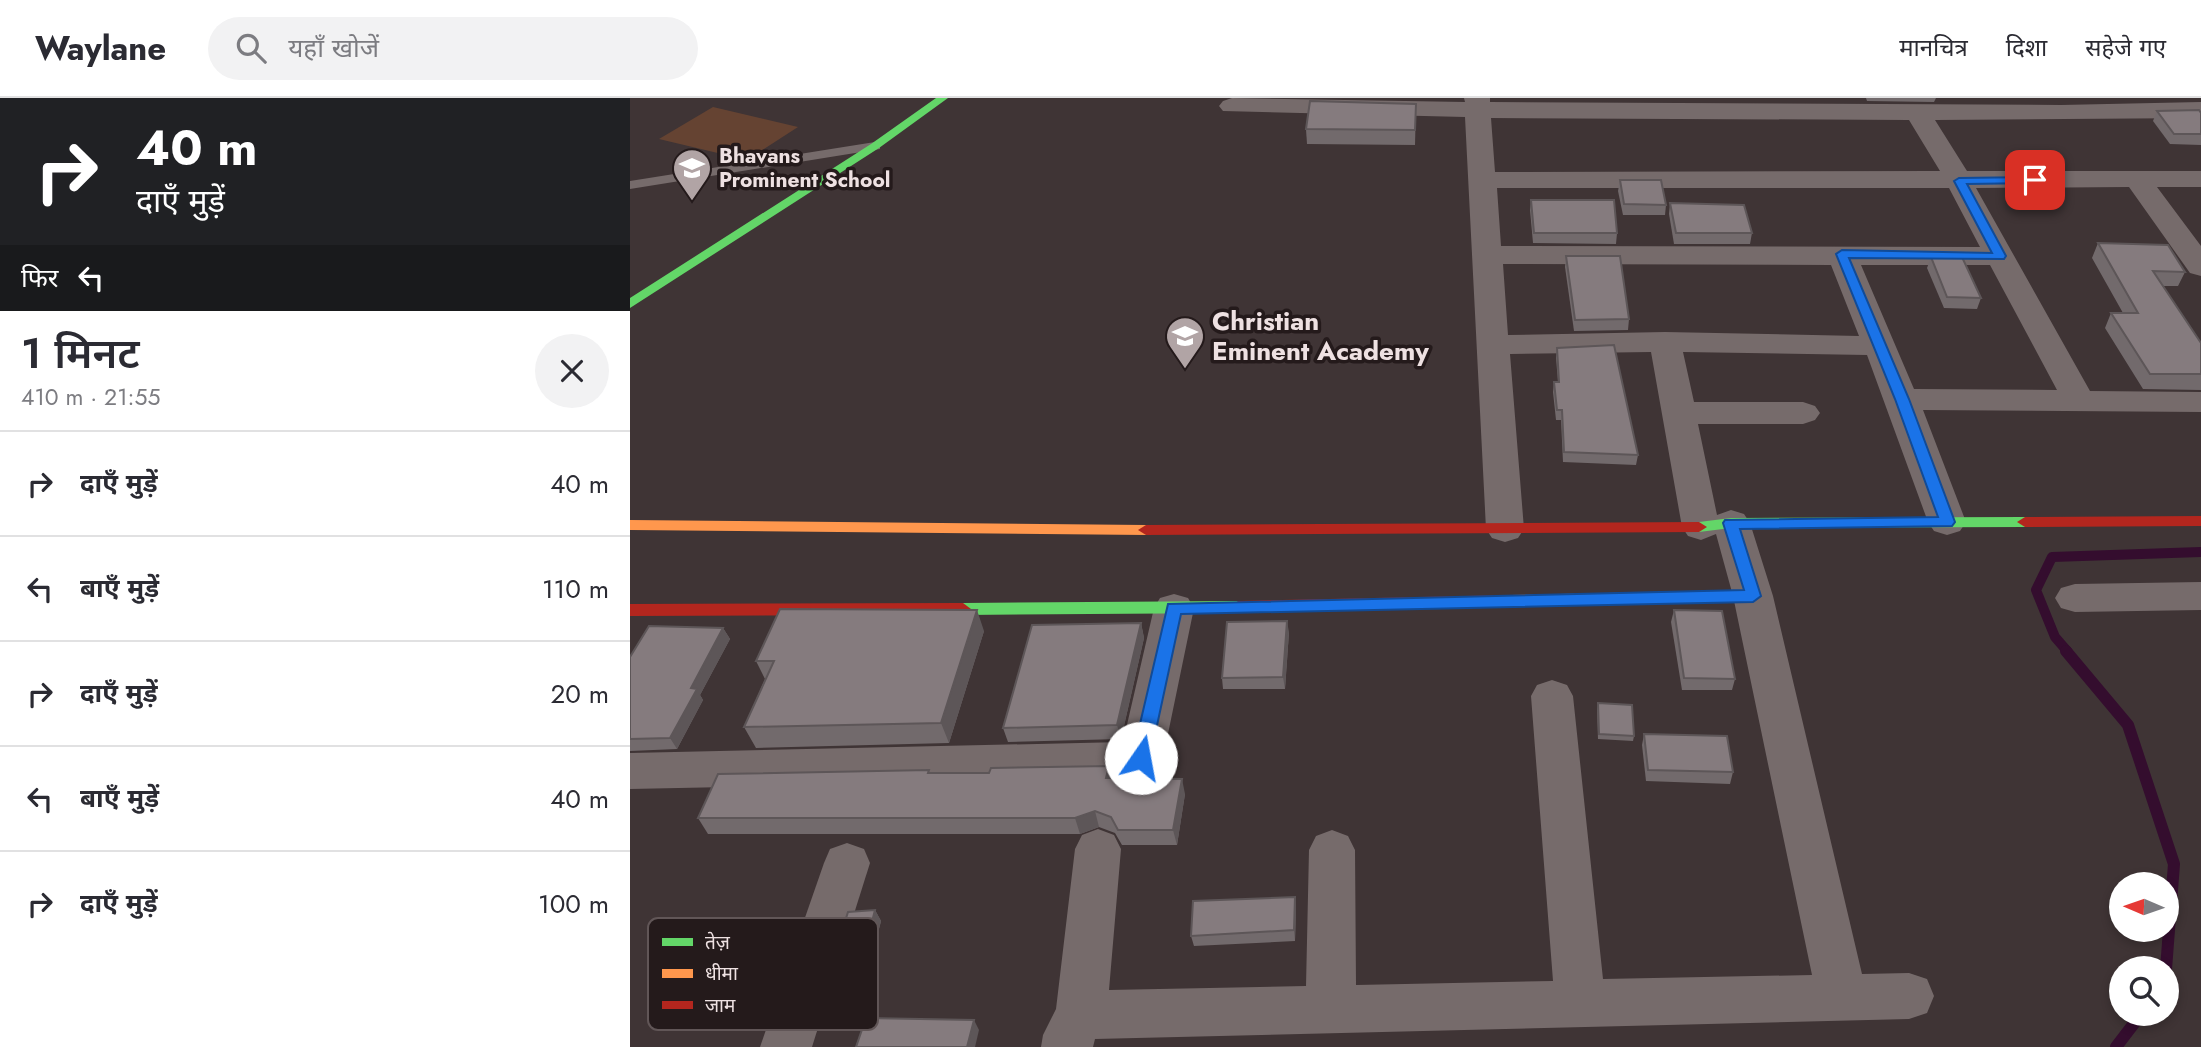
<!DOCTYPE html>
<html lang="hi">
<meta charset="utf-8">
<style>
:root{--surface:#fff;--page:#f2f2f3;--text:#2b2b33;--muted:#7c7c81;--line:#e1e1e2}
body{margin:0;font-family:Jost,"Noto Sans Devanagari",sans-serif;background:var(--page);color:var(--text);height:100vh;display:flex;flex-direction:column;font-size:26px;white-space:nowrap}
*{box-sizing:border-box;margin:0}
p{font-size:23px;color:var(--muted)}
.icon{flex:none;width:38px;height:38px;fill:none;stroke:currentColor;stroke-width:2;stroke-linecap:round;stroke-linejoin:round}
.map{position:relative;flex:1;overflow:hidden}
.details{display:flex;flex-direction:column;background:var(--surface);width:630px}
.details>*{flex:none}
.banner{background:#202124;color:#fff;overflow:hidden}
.needle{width:46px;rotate:272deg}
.fabs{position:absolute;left:1479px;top:774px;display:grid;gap:14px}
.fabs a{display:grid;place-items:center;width:70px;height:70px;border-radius:50%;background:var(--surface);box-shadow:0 4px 10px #0003;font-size:35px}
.pin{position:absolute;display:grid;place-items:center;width:60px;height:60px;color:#fff;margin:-30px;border-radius:14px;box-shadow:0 4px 10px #0006}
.me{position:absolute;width:77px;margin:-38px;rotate:12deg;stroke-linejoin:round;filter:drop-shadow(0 0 5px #0008)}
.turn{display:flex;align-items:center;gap:24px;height:147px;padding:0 21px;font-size:32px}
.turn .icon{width:91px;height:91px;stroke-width:2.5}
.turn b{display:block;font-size:49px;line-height:60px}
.then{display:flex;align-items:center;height:66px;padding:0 21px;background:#0003;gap:14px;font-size:26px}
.round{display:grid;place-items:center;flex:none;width:74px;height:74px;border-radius:37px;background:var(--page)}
.head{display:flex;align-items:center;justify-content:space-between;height:119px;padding:0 21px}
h1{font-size:42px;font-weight:600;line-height:52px}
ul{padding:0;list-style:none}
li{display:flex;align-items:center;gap:21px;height:105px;padding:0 21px;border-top:2px solid var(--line)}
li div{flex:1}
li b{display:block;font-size:26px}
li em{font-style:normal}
header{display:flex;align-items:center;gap:42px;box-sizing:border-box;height:98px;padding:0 35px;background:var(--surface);border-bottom:2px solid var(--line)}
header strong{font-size:33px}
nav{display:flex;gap:38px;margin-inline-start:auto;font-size:24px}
.search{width:490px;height:63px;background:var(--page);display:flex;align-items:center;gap:18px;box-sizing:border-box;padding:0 24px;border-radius:38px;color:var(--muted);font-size:26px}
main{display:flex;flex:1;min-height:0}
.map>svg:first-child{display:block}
.green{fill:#654332}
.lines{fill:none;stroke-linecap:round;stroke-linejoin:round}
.stream-far1{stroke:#340d2e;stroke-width:10}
.stream{stroke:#340d2e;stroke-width:12}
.lane{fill:#766b6b;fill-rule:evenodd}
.street{fill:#766b6b;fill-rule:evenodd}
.fast{fill:#63d668;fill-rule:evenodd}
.slow{fill:#ff974d;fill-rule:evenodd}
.jam{fill:#b3261e;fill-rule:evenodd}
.wall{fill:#726a6c}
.shaded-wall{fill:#5d5658}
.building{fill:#857b7e;stroke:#5d5658;stroke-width:2}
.route{fill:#1a73e8;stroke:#114b97;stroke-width:2}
.labels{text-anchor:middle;stroke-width:7;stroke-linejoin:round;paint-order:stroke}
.far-poi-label{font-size:21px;font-weight:bold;fill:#eee1e2;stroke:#241a1b;text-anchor:start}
.poi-label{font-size:26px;font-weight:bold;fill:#eee1e2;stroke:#241a1b;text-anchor:start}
.key{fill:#241a1b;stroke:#615657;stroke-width:2}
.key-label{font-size:19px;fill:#eee1e2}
</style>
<header>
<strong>Waylane</strong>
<div class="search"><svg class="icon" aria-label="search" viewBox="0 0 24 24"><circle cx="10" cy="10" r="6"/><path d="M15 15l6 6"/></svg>यहाँ खोजें</div>
<nav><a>मानचित्र</a><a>दिशा</a><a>सहेजे गए</a></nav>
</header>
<main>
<section class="details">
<div class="banner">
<div class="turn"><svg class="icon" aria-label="right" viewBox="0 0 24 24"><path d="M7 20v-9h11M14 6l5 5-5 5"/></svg><div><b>40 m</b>दाएँ मुड़ें</div></div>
<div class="then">फिर<svg class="icon" aria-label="left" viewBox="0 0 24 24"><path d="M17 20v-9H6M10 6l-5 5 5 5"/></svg></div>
</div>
<div class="head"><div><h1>1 मिनट</h1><p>410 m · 21:55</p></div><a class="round"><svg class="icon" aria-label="close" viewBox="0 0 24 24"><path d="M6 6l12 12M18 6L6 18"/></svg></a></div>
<ul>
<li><svg class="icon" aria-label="right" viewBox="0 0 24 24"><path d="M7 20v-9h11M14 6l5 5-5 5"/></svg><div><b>दाएँ मुड़ें</b></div><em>40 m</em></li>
<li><svg class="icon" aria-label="left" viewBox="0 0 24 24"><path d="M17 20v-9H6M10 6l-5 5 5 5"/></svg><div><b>बाएँ मुड़ें</b></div><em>110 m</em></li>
<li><svg class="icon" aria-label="right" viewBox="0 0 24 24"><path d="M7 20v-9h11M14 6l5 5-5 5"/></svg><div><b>दाएँ मुड़ें</b></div><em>20 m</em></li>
<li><svg class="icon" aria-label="left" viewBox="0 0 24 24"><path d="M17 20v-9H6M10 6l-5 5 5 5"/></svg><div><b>बाएँ मुड़ें</b></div><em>40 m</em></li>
<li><svg class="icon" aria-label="right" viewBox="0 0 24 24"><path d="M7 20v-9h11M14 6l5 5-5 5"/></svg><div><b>दाएँ मुड़ें</b></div><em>100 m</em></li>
</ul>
</section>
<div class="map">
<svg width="1571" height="949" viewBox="0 0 1571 949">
<rect width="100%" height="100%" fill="#3f3435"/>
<!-- green -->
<path class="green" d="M83 9 168 29 117 62 29 41Z"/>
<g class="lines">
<!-- stream-far1 -->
<path class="stream-far1" d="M1438 554 1425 539 1406 492 1422 459 1571 454"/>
<!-- stream -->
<g class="stream">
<path d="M1436 553 1498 627 1544 766 1536 871"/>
<path d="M1486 949 1512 915"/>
</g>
<!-- lane -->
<path class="lane" d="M245 44 250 45V51L0 91V83Z"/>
<!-- street -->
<g class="street">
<path d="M602 0 835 4 834 0H860V4L1431 7 1571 4V20L1305 22 1337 73H1571V89H1527L1571 148V178L1560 175 1499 89 1346 90 1460 293 1571 294V314L1293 312 1336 424 1330 433 1317 437 1304 433 1298 424 1237 257 1053 254 1064 304H1173L1185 308 1190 315 1185 322 1173 326H1068L1087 417 1101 412 1114 416 1120 425 1143 498 1232 876 1279 875 1297 881 1304 898 1297 915 1279 921 465 941 463 949H411L413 937 426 911 445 751 452 737 468 731 484 737 491 751 479 892 676 888 679 752 686 738 702 732 718 738 725 752 726 887 923 883 901 598 907 587 922 582 937 587 943 598 973 881 1182 877 1103 498 1086 436 1071 442 1058 438 1052 429 1021 254 880 256 894 431 888 440 875 444 862 440 856 431 835 19 593 13 589 8 593 3ZM861 20 1279 22 1310 73 865 74ZM867 90H1319L1350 149 871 148ZM873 166 1201 167 1229 238 1035 234 878 237ZM1231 167H1360L1427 292 1284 291Z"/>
<path d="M1571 484V512L1445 514 1431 510 1425 500 1431 490 1445 486Z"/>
<path d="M544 496 558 500 564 510 533 660 526 672 511 678 475 681 0 691V655L493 644 524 510 530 500Z"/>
<path d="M217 745 234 751 240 765 182 949H130L194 765 200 751Z"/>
</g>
<!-- fast -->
<g class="fast">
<path d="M306 0H318L249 50 0 210V200L241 46Z"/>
<path d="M1395 419 1403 424 1395 429 1101 430 1069 434 1061 429 1069 424 1101 420Z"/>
<path d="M608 503 616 509 608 515 333 517 325 511 333 505Z"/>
</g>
<!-- slow -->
<g class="slow">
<path d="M0 422 516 427 524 432 516 437 0 432Z"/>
<path d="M1123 492 1131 498 1123 504 881 509 873 503 881 497Z"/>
</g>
<!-- jam -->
<g class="jam">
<path d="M1571 418V428L1395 429 1387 424 1395 419Z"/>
<path d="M1069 424 1077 429 1069 434 516 437 508 432 516 427Z"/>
<path d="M881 497 889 503 881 509 608 515 600 509 608 503Z"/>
<path d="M333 505 341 511 333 517 0 518V506Z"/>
</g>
</g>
<!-- wall -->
<g class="wall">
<path d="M1236 0H1306L1304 4 1237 3Z"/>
<path d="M786 6 785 47 677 46 676 31Z"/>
<path d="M1527 13 1571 15V47L1540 46 1523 23Z"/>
<path d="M990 82 1036 107 1035 117H993L988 93Z"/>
<path d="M901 102 987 135 986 146 903 145 900 112Z"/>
<path d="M1040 105 1122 135 1120 146H1044L1039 116Z"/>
<path d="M1468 145 1555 174 1548 188H1533L1571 245V292L1513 291 1475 230 1481 215H1493L1462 160Z"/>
<path d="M936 158 999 221 998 232 944 233 935 169Z"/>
<path d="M1301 159 1351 200 1347 211 1314 210 1297 170Z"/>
<path d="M927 250 1008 357 1006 367 933 364 931 322H926L923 294 924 284H928L926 260Z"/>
<path d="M1044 512 1105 581 1102 592H1052L1041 524Z"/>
<path d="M511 525 514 540 491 641 378 644 373 630Z"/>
<path d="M93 530 100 541 70 597 73 602 47 651 0 653V559Z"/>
<path d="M354 533 319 645 126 650 114 629 135 581 126 563Z"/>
<path d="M659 534 655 591H593L592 580Z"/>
<path d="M968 605 1004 638 1003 643 968 641 967 611Z"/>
<path d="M1014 636 1103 674 1100 686 1016 683 1012 647Z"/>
<path d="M301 675 482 680 555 696 547 747H492L485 735 469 729 450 736H78L68 720Z"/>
<path d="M665 799 666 809 665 843 564 848 561 838Z"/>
<path d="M245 812 251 823 237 877 207 879 201 868Z"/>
</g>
<!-- shaded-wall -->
<g class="shaded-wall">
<path d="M347 512 354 533 319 645 311 625Z"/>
<path d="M657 523 659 534 655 591 653 579Z"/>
<path d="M511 525 514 540 491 641 487 627Z"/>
<path d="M93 530 100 541 70 597 73 602 47 651 40 640 61 590Z"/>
<path d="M479 668 483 683 476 680Z"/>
<path d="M552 681 555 696 547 747 543 732Z"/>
<path d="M465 713 469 729 450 736 445 720Z"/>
<path d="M665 799 666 809 665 843 664 832Z"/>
<path d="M245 812 251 823 237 877 231 867Z"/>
<path d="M344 922 349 932 345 949H337Z"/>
</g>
<!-- building -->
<g class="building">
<path d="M680 3 786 6 785 32 676 31Z"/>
<path d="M1569 12 1571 15V36H1544L1527 13Z"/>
<path d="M990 82H1031L1036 107 994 106Z"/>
<path d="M901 102H984L987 135H904Z"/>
<path d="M1040 105 1114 107 1122 135H1046Z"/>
<path d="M1468 145 1538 147 1555 174 1523 173 1571 245V276H1520L1481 215H1508Z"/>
<path d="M936 158H990L999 221 945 222Z"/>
<path d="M1301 159H1332L1351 200 1317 199Z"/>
<path d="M984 247 1008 357 934 354 932 312H927L924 284H929L927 250Z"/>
<path d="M150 511 347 512 311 625 114 629 144 563H126Z"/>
<path d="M1044 512 1092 513 1105 581 1054 580Z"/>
<path d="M657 523 653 579 592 580 597 524Z"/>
<path d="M511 525 487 627 373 630 402 527Z"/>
<path d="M19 528 93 530 61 590 67 591 40 640 0 641V559Z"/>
<path d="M968 605 1002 607 1004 638 969 636Z"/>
<path d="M1014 636 1097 638 1103 674 1018 672Z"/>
<path d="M479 668 476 680 552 681 543 732H488L481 719 465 713 445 720H68L88 676 299 672 298 675H359L361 670Z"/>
<path d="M665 799 664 832 561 838 563 803Z"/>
<path d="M245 812 231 867 201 868 218 814Z"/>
<path d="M236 920 344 922 337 949H226Z"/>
</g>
<!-- route -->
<path class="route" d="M1405 79 1411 82 1409 85 1337 86 1376 158 1374 161 1219 160 1279 301 1325 424 1322 428 1110 431 1131 498 1123 504 551 516 520 660 518 665 511 667 505 665 502 660 538 506 1114 492 1093 425 1095 422 1308 419 1265 301 1206 156 1212 152 1362 155 1324 83 1329 80Z"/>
<!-- icons -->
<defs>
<symbol id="school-pin" viewBox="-11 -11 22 30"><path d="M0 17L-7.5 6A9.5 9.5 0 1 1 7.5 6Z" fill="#b1a4a5" stroke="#241a1b"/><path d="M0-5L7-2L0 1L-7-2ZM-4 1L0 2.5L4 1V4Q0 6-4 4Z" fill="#fff"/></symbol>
<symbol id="university-pin" viewBox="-11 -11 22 30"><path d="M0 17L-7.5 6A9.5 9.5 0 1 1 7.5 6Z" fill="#b1a4a5" stroke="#241a1b"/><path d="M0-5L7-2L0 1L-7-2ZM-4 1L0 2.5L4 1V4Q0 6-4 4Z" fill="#fff"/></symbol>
</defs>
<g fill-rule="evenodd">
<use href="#school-pin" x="40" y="48" width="44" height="60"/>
<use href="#university-pin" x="533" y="216" width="44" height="60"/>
</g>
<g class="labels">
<!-- far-poi labels -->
<g class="far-poi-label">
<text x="89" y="65">Bhavans<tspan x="89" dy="24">Prominent School</tspan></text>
</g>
<!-- poi labels -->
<g class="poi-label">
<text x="582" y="232">Christian<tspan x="582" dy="30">Eminent Academy</tspan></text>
</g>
</g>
<!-- legend -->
<rect x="18" y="820" width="230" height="112" rx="10" class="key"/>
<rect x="32" y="840" width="31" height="8" fill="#63d668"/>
<rect x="32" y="871" width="31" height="9" fill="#ff974d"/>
<rect x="32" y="903" width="31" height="8" fill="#b3261e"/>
<g class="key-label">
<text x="75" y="851">तेज़</text>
<text x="75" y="882">धीमा</text>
<text x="75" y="914">जाम</text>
</g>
</svg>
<div class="fabs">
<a><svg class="needle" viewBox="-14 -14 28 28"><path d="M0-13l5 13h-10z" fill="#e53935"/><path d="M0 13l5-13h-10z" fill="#7c7c81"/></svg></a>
<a><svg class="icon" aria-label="search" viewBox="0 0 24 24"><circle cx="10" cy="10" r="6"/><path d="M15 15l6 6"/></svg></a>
</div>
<div class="pin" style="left:1405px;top:82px;background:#d93025"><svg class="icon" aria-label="arrive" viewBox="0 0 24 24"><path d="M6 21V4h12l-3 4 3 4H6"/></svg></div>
<svg class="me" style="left:511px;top:660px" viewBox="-20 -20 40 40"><circle r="19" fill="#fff"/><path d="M0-13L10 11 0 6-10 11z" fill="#1a73e8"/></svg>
</div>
</main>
